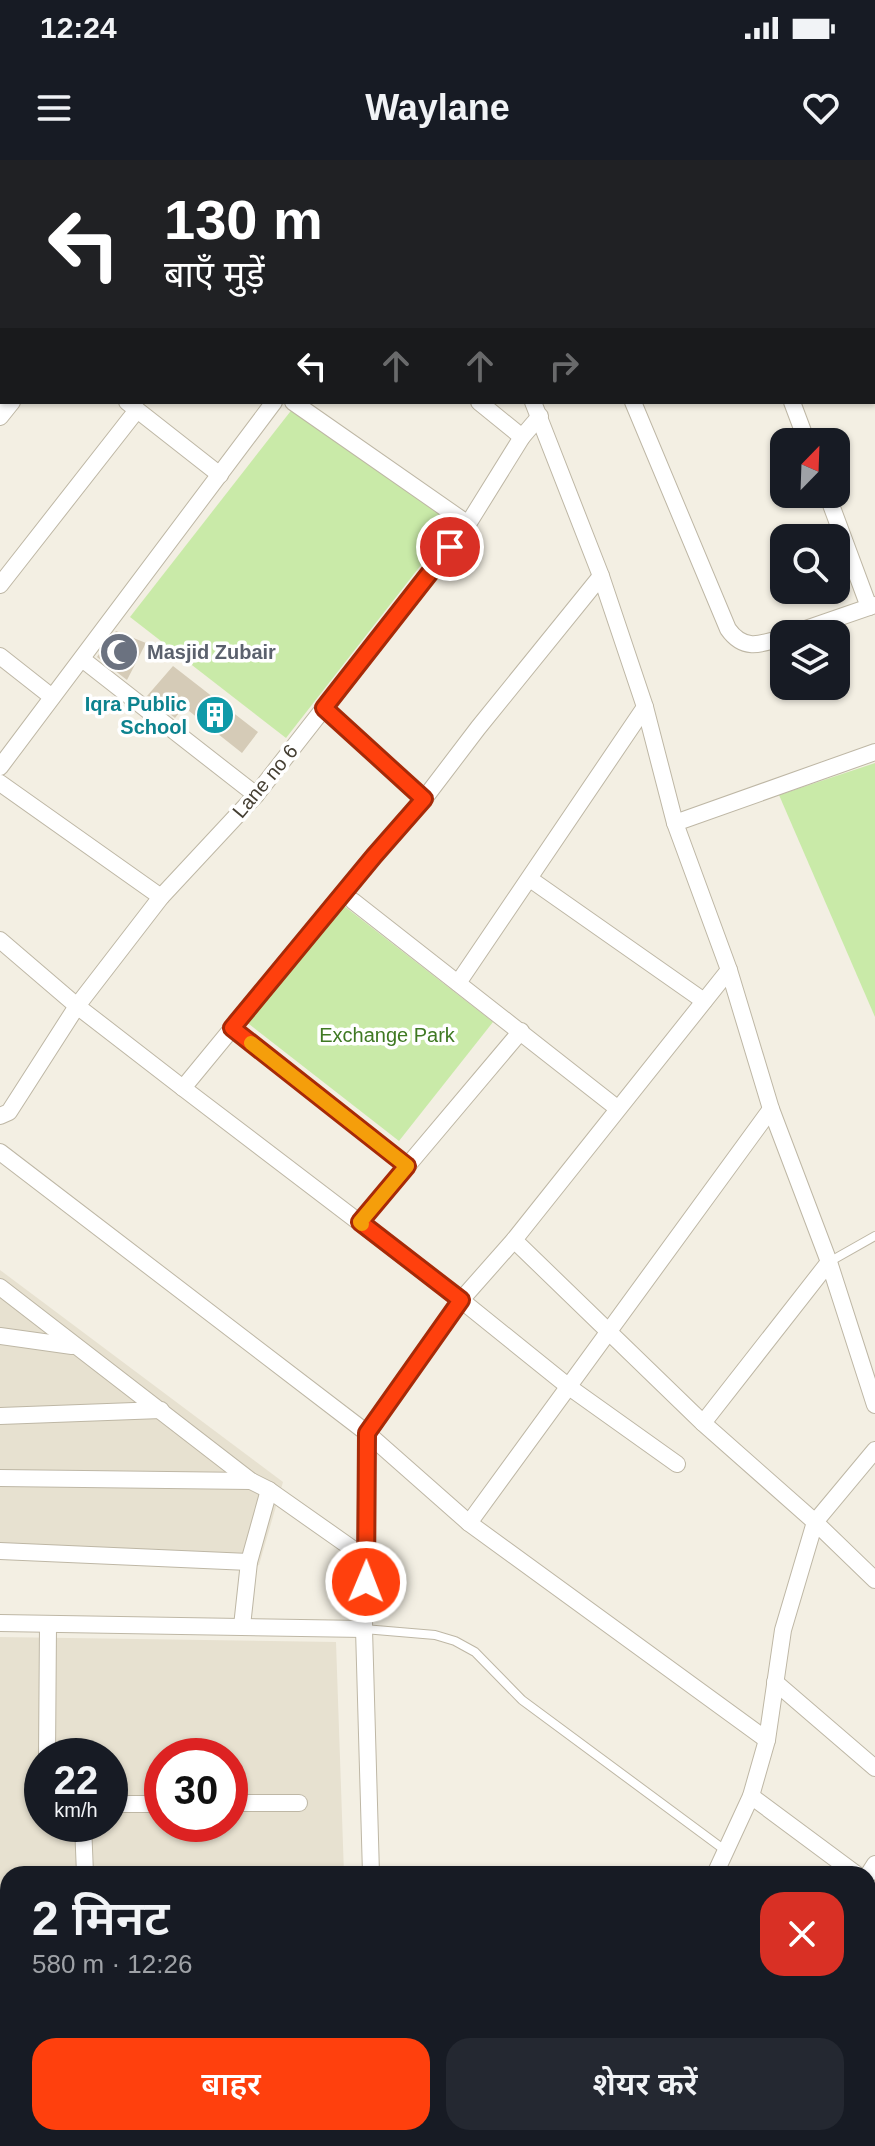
<!DOCTYPE html>
<html lang="hi">
<meta charset="utf-8">
<style>
:root{--surface:#171b24;--page:#242831;--text:#f1f3f6;--muted:#9ea1a6;--accent:#ff400d}
body{margin:0;font-family:Arial,"Noto Sans Devanagari",sans-serif;background:var(--page);color:var(--text);height:100vh;display:flex;flex-direction:column;font-size:30px;white-space:nowrap}
*{box-sizing:border-box;margin:0}
p{font-size:26px;color:var(--muted)}
.icon{flex:none;width:44px;height:44px;fill:none;stroke:currentColor;stroke-width:2;stroke-linecap:round;stroke-linejoin:round}
.map{position:relative;flex:1;overflow:hidden}
.side{position:absolute;left:0px;top:1706px;width:876px;height:280px;display:flex;flex-direction:column;background:var(--surface);border-radius:24px 24px 0 0;box-shadow:0 2px 6px #0004}
.side>*{flex:none}
.top-card{position:absolute;left:0px;top:0px;width:876px;height:244px;box-shadow:0 2px 6px #0004;background:#202124;color:#fff;overflow:hidden}
.needle{width:52px;rotate:23deg}
.tools{position:absolute;left:770px;top:268px;display:grid;gap:16px}
.tools a{display:grid;place-items:center;width:80px;height:80px;border-radius:16px;background:var(--surface);box-shadow:0 2px 6px #0004;font-size:40px}
.speed{position:absolute;left:24px;top:1578px;display:flex;gap:16px;font-size:40px;font-weight:700;text-align:center}
.speed>*{display:grid;place-content:center;width:104px;height:104px;border-radius:50%;background:var(--surface);box-shadow:0 2px 6px #0004;line-height:1}
.speed small{font-size:20px;font-weight:400}
.speed .limit{border:12px solid #d22;background:#fff;color:#111}
.pin{position:absolute;display:grid;place-items:center;width:68px;height:68px;color:#fff;margin:-34px;border:4px solid #fff;border-radius:50%;box-shadow:0 2px 8px #0007}
.me{position:absolute;width:88px;margin:-44px;rotate:1deg;stroke-linejoin:round;filter:drop-shadow(0 0 6px #0008)}
.turn{display:flex;align-items:center;gap:28px;height:168px;padding:0 32px;font-size:36px}
.turn .icon{width:104px;height:104px;stroke-width:2.5}
.turn b{display:block;font-size:56px;line-height:68px}
.lanes{display:flex;align-items:center;height:76px;padding:0 32px;background:#0003;justify-content:center;gap:40px;direction:ltr}
.lanes .off{opacity:.35}
.round{display:grid;place-items:center;flex:none;width:84px;height:84px;border-radius:24px;background:var(--page)}
.head{display:flex;align-items:center;justify-content:space-between;height:136px;padding:0 32px}
h1{font-size:48px;font-weight:600;line-height:60px}
.cta{display:flex;gap:16px;margin-top:auto;padding:16px 32px}
.cta a{flex:1;height:92px;border-radius:24px;background:var(--accent);color:#fff;font-size:32px;font-weight:600;line-height:92px;text-align:center}
.cta a+a{background:var(--page);color:var(--text)}
.status{display:flex;justify-content:space-between;align-items:center;height:56px;padding:0 40px;background:var(--surface);direction:ltr}
.status svg{height:22px;fill:currentColor}
header{display:flex;justify-content:space-between;align-items:center;height:104px;padding:0 32px;background:var(--surface);font-size:36px;font-weight:600}
.map>svg:first-child{display:block}
.residential{fill:#e7e1d0;fill-rule:evenodd}
.green{fill:#c9eaa8}
.building{fill:#d5cbb7}
.lines{fill:none;stroke-linecap:round;stroke-linejoin:round}
.lane-casing{stroke:#beb7a5;stroke-width:10}
.street-casing{stroke:#beb7a5;stroke-width:18}
.lane{stroke:#fff;stroke-width:8}
.street{stroke:#fff;stroke-width:16}
.route-casing{stroke:#a62a08;stroke-width:20}
.route{stroke:#ff400d;stroke-width:14}
.slow{stroke:#f59e0b;stroke-width:14}
.labels{text-anchor:middle;stroke-width:7;stroke-linejoin:round;paint-order:stroke}
.worship-label{font-size:20px;font-weight:bold;fill:#5b616d;stroke:#fff;text-anchor:start}
.culture-label{font-size:20px;font-weight:bold;fill:#0d838f;stroke:#fff;text-anchor:end}
.street-label{font-size:20px;fill:#453f33;stroke:#fff}
.park-label{font-size:20px;fill:#3f7923;stroke:#fff}
</style>
<div class="status"><b>12:24</b><svg viewBox="0 0 49 12"><path d="M0 12V9h3v3zM5 12V6h3v6zM10 12V3h3v9zM15 12V0h3v12zM26 1h20v11H26zM47 4h2v5h-2z"/></svg></div>
<header><svg class="icon" aria-label="menu" viewBox="0 0 24 24"><path d="M4 6h16M4 12h16M4 18h16"/></svg>Waylane<svg class="icon" aria-label="heart" viewBox="0 0 24 24"><path d="M12 20l-8-8c-3-5 5-10 8-4 3-6 11-1 8 4z"/></svg></header>
<div class="map">
<svg width="875" height="1986" viewBox="0 0 875 1986">
<rect width="100%" height="100%" fill="#f3efe3"/>
<!-- residential -->
<g class="residential">
<path d="M0 1110 283 1322 259 1405 0 1395Z"/>
<path d="M0 1477 336 1482 344 1714H8V1978H354V1986H0ZM42 1596H110V1664H42ZM162 1596H230V1664H162Z"/>
</g>
<!-- green -->
<g class="green">
<path d="M297 243 453 364 286 578 130 457Z"/>
<path d="M875 603V857L779 635Z"/>
<path d="M339 742 493 862 399 981 245 861Z"/>
</g>
<!-- building -->
<g class="building">
<path d="M116 471 146 483 127 520 97 497Z"/>
<path d="M173 506 258 572 242 593 184 547 175 558 147 536Z"/>
</g>
<g class="lines">
<defs>
<g id="lane">
<path d="M829 1102 875 1076"/>
<path d="M364 1469 435 1475 455 1481 475 1492 522 1540 726 1691"/>
<path d="M868 1789 875 1794"/>
<path d="M0 1872 8 1869"/>
</g>
<g id="street">
<path d="M228 0 231 2"/>
<path d="M685 0 687 2"/>
<path d="M820 0 825 2"/>
<path d="M125 2 127 0"/>
<path d="M327 2 329 0"/>
<path d="M466 2 467 0"/>
<path d="M722 2 726 0"/>
<path d="M874 6 875 4"/>
<path d="M0 21 2 22"/>
<path d="M874 29 875 31"/>
<path d="M874 99H875"/>
<path d="M0 143 2 145"/>
<path d="M874 224 875 226"/>
<path d="M127 242 220 315"/>
<path d="M293 242 468 364"/>
<path d="M479 242 522 277"/>
<path d="M533 242 601 416 645 547 675 663 729 810 771 949 829 1102 875 1245"/>
<path d="M633 242 728 469C744 492 762 484 784 477"/>
<path d="M792 242 807 282"/>
<path d="M0 257 12 242"/>
<path d="M827 334 869 447"/>
<path d="M0 425 137 250"/>
<path d="M791 474 875 445"/>
<path d="M0 496 52 537"/>
<path d="M82 499 256 635"/>
<path d="M324 548 424 639"/>
<path d="M0 607 274 242"/>
<path d="M0 623 161 737"/>
<path d="M675 663 875 592"/>
<path d="M530 719 704 841"/>
<path d="M353 741 617 948"/>
<path d="M0 780 77 846 183 928 461 1140 569 1227 677 1304"/>
<path d="M458 823 645 547"/>
<path d="M232 868 407 1006"/>
<path d="M183 928 374 696 424 639 478 568 601 416"/>
<path d="M0 956 9 952 77 846 161 737 256 635 468 364 522 277 540 256"/>
<path d="M0 992 367 1273 469 1363 767 1580"/>
<path d="M360 1062 521 871"/>
<path d="M514 1080 703 1263 815 1362 875 1420"/>
<path d="M0 1127 251 1321 269 1330 367 1399"/>
<path d="M0 1176 72 1186"/>
<path d="M0 1256 161 1250"/>
<path d="M703 1263 829 1102"/>
<path d="M0 1318 251 1321"/>
<path d="M469 1363 771 949"/>
<path d="M0 1391 249 1402"/>
<path d="M0 1463 364 1469"/>
<path d="M242 1466 249 1402 269 1330"/>
<path d="M775 1522 875 1608"/>
<path d="M47 1596 48 1465"/>
<path d="M751 1636 856 1714"/>
<path d="M230 1643H299"/>
<path d="M110 1644H162"/>
<path d="M83 1664 85 1714"/>
<path d="M371 1714 364 1469 367 1273 461 1140 514 1080 729 810"/>
<path d="M715 1714 751 1636 767 1580 783 1470 815 1362 875 1290"/>
<path d="M868 1715 875 1704"/>
<path d="M0 1767H8"/>
<path d="M868 1952 875 1956"/>
<path d="M89 1978V1986"/>
<path d="M376 1978V1986"/>
<path d="M570 1986 574 1978"/>
<path d="M722 1986 726 1978"/>
</g>
</defs>
<!-- lane casing -->
<use href="#lane" class="lane-casing"/>
<!-- street casing -->
<use href="#street" class="street-casing"/>
<!-- lane -->
<use href="#lane" class="lane"/>
<!-- street -->
<use href="#street" class="street"/>
</g>
<g class="lines">
<defs>
<path id="route" d="M366 1422 367 1273 461 1140 360 1062 407 1006 232 868 374 696 424 639 324 548 450 387"/>
</defs>
<!-- route casing -->
<use href="#route" class="route-casing"/>
<!-- route -->
<use href="#route" class="route"/>
<!-- slow -->
<path class="slow" d="M251 883 407 1006 360 1062 362 1064"/>
</g>
<!-- icons -->
<defs>
<symbol id="mosque-disc" viewBox="-11 -11 22 22"><circle r="9.5" fill="#6b7280" stroke="#fff"/><path d="M3.5-4.9A6 6 0 1 0 3.5 4.9A5 5 0 1 1 3.5-4.9Z" fill="#fff"/></symbol>
<symbol id="building-disc" viewBox="-11 -11 22 22"><circle r="9.5" fill="#0f9aa8" stroke="#fff"/><path d="M-4-6H4V6H1V3H-1V6H-4ZM-2.5-4.3h1.7v1.8h-1.7ZM.8-4.3h1.7v1.8H.8ZM-2.5-1h1.7V.8h-1.7ZM.8-1h1.7V.8H.8Z" fill="#fff"/></symbol>
</defs>
<g fill-rule="evenodd">
<use href="#mosque-disc" x="97" y="470" width="44" height="44"/>
<use href="#building-disc" x="193" y="533" width="44" height="44"/>
</g>
<g class="labels">
<!-- worship labels -->
<g class="worship-label">
<text x="147" y="499">Masjid Zubair</text>
</g>
<!-- culture labels -->
<g class="culture-label">
<text x="187" y="551">Iqra Public<tspan x="187" dy="23">School</tspan></text>
</g>
<!-- street labels -->
<g class="street-label">
<text transform="translate(265 621) rotate(-50)" y="7">Lane no 6</text>
</g>
<!-- park labels -->
<g class="park-label">
<text x="387" y="882">Exchange Park</text>
</g>
</g>
</svg>
<div class="tools">
<a><svg class="needle" viewBox="-14 -14 28 28"><path d="M0-13l5 13h-10z" fill="#e53935"/><path d="M0 13l5-13h-10z" fill="#9ea1a6"/></svg></a>
<a><svg class="icon" aria-label="search" viewBox="0 0 24 24"><circle cx="10" cy="10" r="6"/><path d="M15 15l6 6"/></svg></a>
<a><svg class="icon" aria-label="layers" viewBox="0 0 24 24"><path d="M12 4l9 5-9 5-9-5zM3 14l9 5 9-5"/></svg></a>
</div>
<div class="speed"><div>22<small>km/h</small></div><div class="limit">30</div></div>
<div class="pin" style="left:450px;top:387px;background:#d93025"><svg class="icon" aria-label="arrive" viewBox="0 0 24 24"><path d="M6 21V4h12l-3 4 3 4H6"/></svg></div>
<svg class="me" style="left:366px;top:1422px" viewBox="-20 -20 40 40"><circle r="17" fill="#ff400d" stroke="#fff" stroke-width="3"/><path d="M0-11L8 9 0 5-8 9z" fill="#fff"/></svg>
<div class="top-card">
<div class="turn"><svg class="icon" aria-label="left" viewBox="0 0 24 24"><path d="M17 20v-9H6M10 6l-5 5 5 5"/></svg><div><b>130 m</b>बाएँ मुड़ें</div></div>
<div class="lanes"><svg class="icon" aria-label="left" viewBox="0 0 24 24"><path d="M17 20v-9H6M10 6l-5 5 5 5"/></svg><svg class="icon off" aria-label="ahead" viewBox="0 0 24 24"><path d="M12 20V5M6 11l6-6 6 6"/></svg><svg class="icon off" aria-label="ahead" viewBox="0 0 24 24"><path d="M12 20V5M6 11l6-6 6 6"/></svg><svg class="icon off" aria-label="right" viewBox="0 0 24 24"><path d="M7 20v-9h11M14 6l5 5-5 5"/></svg></div>
</div>
<section class="side">
<div class="head"><div><h1>2 मिनट</h1><p>580 m · 12:26</p></div><a class="round" style="background:#d93025;color:#fff"><svg class="icon" aria-label="close" viewBox="0 0 24 24"><path d="M6 6l12 12M18 6L6 18"/></svg></a></div>
<div class="cta"><a>बाहर</a><a>शेयर करें</a></div>
</section>
</div>
